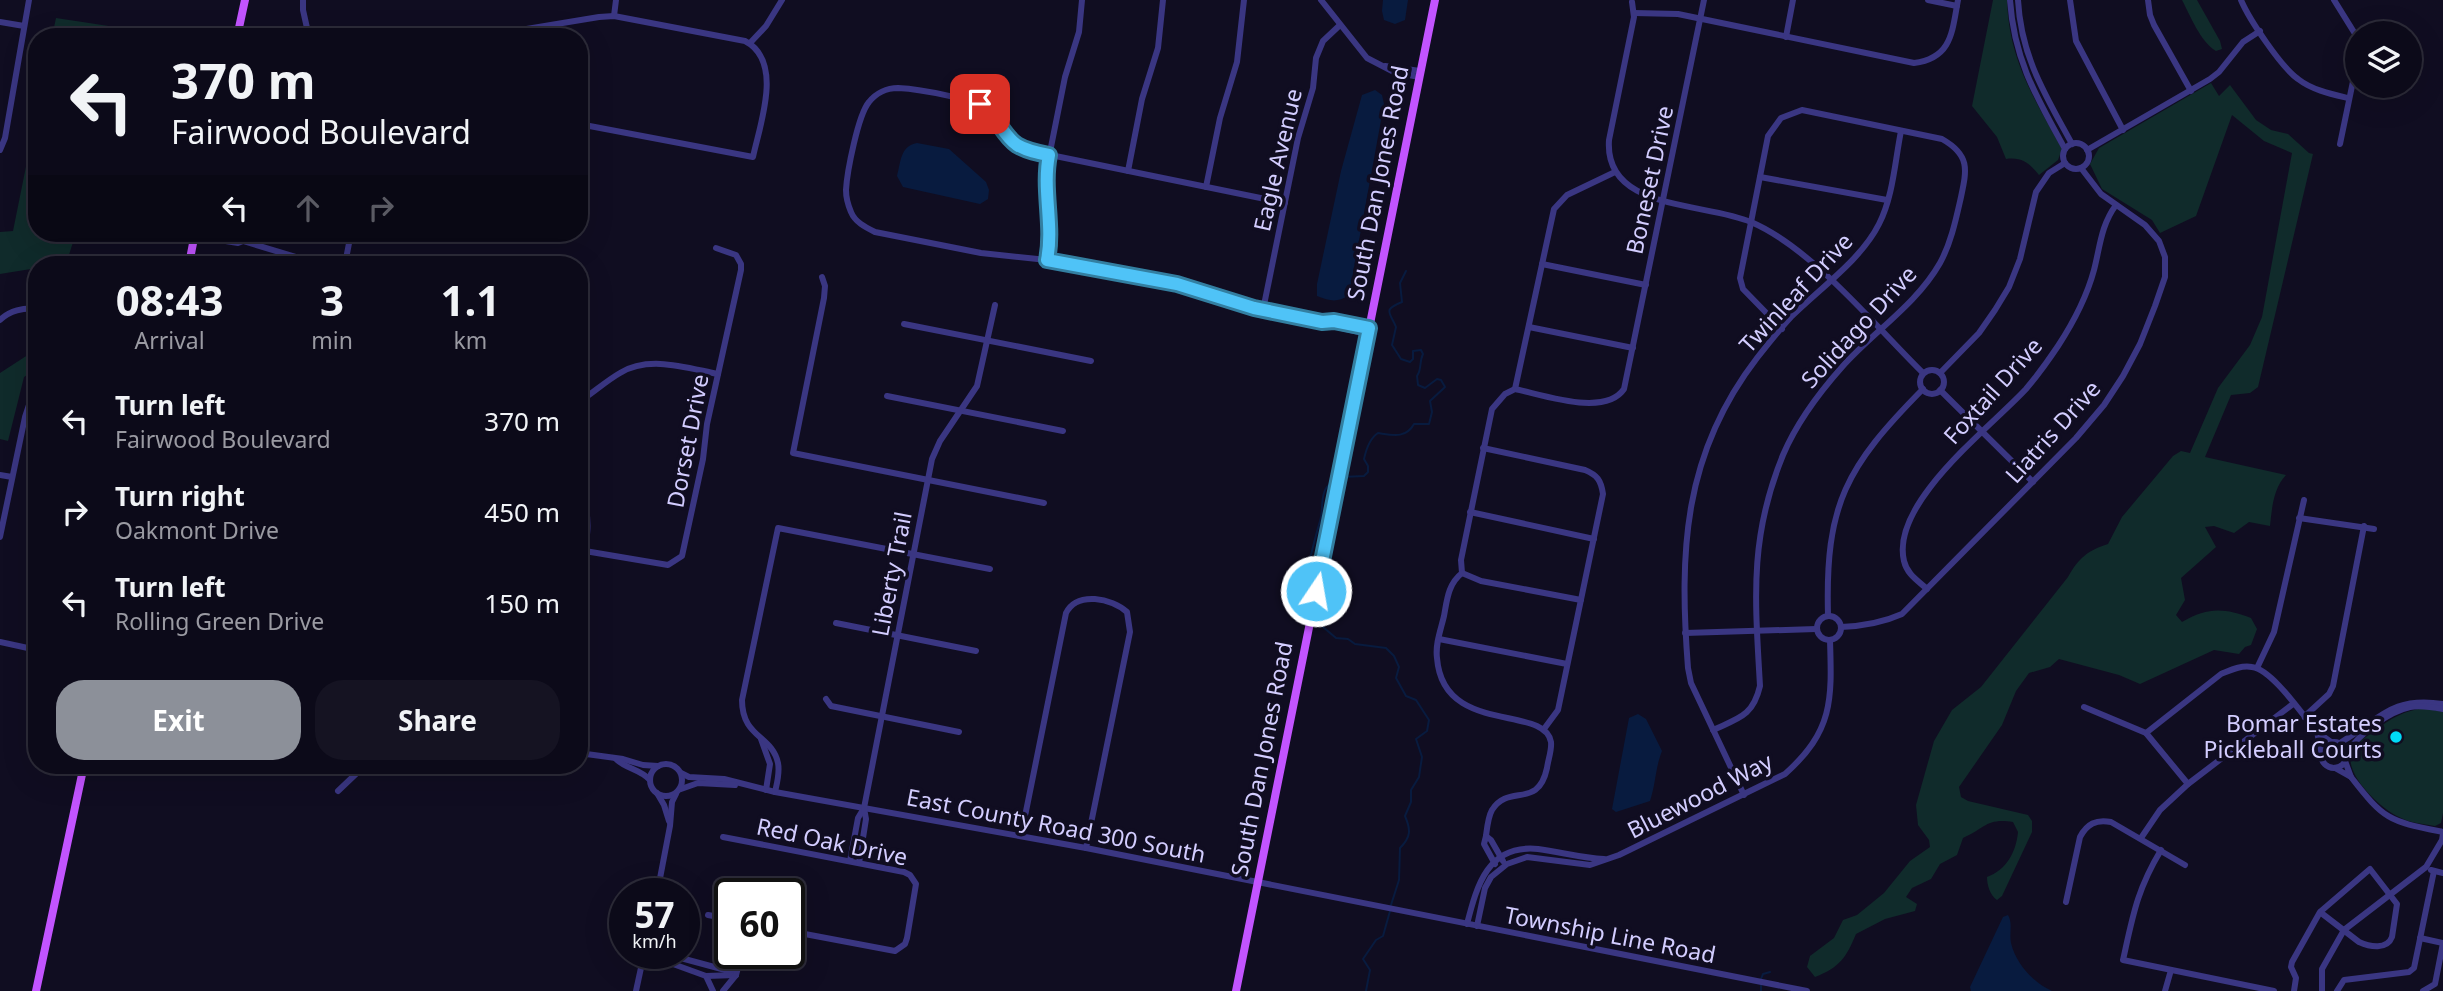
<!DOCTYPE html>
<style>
:root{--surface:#0c0a19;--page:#151322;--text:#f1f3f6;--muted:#9a9aa2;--line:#2c2b38;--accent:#8c9099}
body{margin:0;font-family:"Noto Sans",sans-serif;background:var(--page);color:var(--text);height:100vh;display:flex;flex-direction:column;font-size:26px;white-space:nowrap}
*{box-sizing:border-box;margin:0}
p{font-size:23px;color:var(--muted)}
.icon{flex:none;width:38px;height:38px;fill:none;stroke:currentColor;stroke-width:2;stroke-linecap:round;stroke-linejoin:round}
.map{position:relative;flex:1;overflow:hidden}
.details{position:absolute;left:28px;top:256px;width:560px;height:518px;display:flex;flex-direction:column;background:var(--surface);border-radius:28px;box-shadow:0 7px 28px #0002,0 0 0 2px var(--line)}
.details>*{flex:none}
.guide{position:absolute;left:28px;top:28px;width:560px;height:214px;border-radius:28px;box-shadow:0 7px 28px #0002,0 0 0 2px var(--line);background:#0c0a19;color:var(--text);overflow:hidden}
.tools{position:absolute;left:2345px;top:21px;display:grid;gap:14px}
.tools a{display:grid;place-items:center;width:77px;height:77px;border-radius:50%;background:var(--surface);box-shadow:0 7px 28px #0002,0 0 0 2px var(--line);font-size:35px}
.speed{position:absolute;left:609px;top:878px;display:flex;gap:14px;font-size:35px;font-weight:700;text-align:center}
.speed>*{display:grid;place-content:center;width:91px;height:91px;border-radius:50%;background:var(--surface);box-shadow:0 7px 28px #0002,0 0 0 2px var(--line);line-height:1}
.speed small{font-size:18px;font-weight:400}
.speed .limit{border:4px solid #111;border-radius:10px;background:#fff;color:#111}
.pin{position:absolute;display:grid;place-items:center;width:60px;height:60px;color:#fff;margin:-30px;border-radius:14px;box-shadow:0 4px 10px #0006}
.me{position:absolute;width:77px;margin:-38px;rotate:12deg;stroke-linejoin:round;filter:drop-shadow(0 0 5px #0008)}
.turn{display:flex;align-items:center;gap:24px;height:147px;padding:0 28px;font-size:32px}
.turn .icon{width:91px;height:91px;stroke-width:2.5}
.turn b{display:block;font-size:49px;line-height:60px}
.lanes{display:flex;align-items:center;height:66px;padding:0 28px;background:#0003;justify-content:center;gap:35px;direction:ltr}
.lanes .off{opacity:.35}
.eta{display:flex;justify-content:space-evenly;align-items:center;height:119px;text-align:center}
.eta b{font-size:42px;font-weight:700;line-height:49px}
.action{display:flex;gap:14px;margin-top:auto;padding:14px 28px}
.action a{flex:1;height:80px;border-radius:28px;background:var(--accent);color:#fff;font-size:28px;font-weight:700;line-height:80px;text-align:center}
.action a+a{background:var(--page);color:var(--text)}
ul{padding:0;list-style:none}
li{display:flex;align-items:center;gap:21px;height:91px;padding:0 28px}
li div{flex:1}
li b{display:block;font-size:26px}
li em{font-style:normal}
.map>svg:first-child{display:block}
.green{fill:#102b2b}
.water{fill:#081b3f}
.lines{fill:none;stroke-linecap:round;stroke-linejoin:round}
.stream{stroke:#081b3f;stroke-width:2}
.minor{stroke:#3a3682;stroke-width:6}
.major{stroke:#c254ff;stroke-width:8}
.route-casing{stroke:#337fa1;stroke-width:18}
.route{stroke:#4fc3f7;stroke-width:12}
.poi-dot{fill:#00dbf8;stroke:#100d21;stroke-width:2.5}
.labels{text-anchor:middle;stroke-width:7;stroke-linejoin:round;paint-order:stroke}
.street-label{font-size:23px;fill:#d3cdff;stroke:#100d21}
.poi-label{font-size:23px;fill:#d3cdff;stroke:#100d21;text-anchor:end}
</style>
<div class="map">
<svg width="2443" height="991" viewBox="0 0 2443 991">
<rect width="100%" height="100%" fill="#100d21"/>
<!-- green -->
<g class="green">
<path d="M1993 0H2007C2009 61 2034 98 2062 149L2058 160 2039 175C2029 163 2022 157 2006 159L1997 137 1972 106Z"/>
<path d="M2182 0H2197L2220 41 2222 49 2216 51C2200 41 2191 17 2182 0Z"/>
<path d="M56 18 181 37H52Z"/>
<path d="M2211 83 2219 96 2230 85 2256 120 2271 130 2288 134 2309 153 2313 154 2258 387 2250 393 2231 395 2205 457 2286 475C2273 489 2272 508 2270 526L2249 522 2234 533 2214 526 2205 527 2216 547 2181 578 2185 600 2176 615 2182 622C2208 607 2224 608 2251 618L2257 629 2251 645 2245 647 2239 654 2214 650 2140 684 2119 675 2059 659 2050 667 2029 673 2016 691 2002 725 1959 787 1961 797 1968 801 2028 815 2032 821V832L2002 896 1997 900C1990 895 1987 885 1987 877 2006 870 2016 853 2018 832L2013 822C1986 818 1986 828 1963 838L1957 855 1940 864 1931 879 1912 888 1906 897 1917 904 1915 911 1885 919 1856 934C1846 958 1840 967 1815 977L1807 967 1810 956 1834 938 1843 920 1857 915 1884 893 1910 861 1930 847 1929 840 1918 825 1916 805 1934 741 1952 710 1981 687 2068 577C2078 559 2088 550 2108 544L2122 517 2173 456 2181 451 2190 453 2218 388 2250 345 2262 317 2292 153 2264 141 2232 115 2196 216 2160 233 2152 220 2102 189 2090 164 2099 148Z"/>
<path d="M37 112V233H76L66 264H37V268L0 274V232L13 231Z"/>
<path d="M37 349V368L24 377 8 441 0 439V373Z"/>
<path d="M2424 708 2443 712V813L2441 823 2435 826C2423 824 2410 823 2399 817 2381 809 2342 773 2352 751 2356 742 2368 736 2376 730 2391 718 2404 711 2424 708Z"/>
</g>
<!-- water -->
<g class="water">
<path d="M1383 0H1408L1405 20 1395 24 1384 20 1382 11Z"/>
<path d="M1375 90 1382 95 1384 104 1349 295C1337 303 1330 301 1317 296V284L1341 171 1362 95Z"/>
<path d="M917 143 949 149 986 182 989 190 988 199 980 204 903 187 897 176C901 162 900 146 917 143Z"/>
<path d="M1638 714 1646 719 1662 751C1655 769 1656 783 1650 801L1616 812 1612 809 1629 718Z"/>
<path d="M2008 915C2013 923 2009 933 2011 943 2016 964 2033 982 2052 991H1971L1970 987 2003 917Z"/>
</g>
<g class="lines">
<!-- stream -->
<g class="stream">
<path d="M1342 477 1364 476 1368 472V466L1364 459C1366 450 1370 438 1378 433 1392 435 1406 439 1414 424H1429L1432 412 1430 401 1445 387 1441 380 1437 379 1425 388 1418 385 1417 376C1422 369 1419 362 1423 354L1421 350 1413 351V359L1410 362 1401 359 1392 345 1396 327C1390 312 1382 310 1402 302L1400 283 1406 271"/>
<path d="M1314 585 1307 574C1310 556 1315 539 1320 521 1323 512 1321 502 1324 493 1325 488 1329 484 1334 481"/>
<path d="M1320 592 1323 596 1321 615 1323 627 1336 638 1348 639 1355 644 1386 648 1394 656 1399 667 1396 678 1406 696 1416 700 1429 720 1427 731 1416 739 1422 757 1419 777 1411 790V802L1405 816C1411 830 1411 837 1400 848L1399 880 1391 905"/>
<path d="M1761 979 1763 974 1770 972"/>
<path d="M1761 985V991"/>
<path d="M1366 991 1370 970 1363 959 1376 940 1383 936 1390 911"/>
</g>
<!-- minor -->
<g class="minor">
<path d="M303 0V10L309 37"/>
<path d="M1321 0 1367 58 1394 72 1419 77"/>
<path d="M1928 0 1957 6"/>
<path d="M2010 0C2014 60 2037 98 2065 149"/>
<path d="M2018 0C2021 57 2046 96 2072 144"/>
<path d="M2070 0 2076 41 2123 130"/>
<path d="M2148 0 2150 15 2154 25 2191 91"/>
<path d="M2241 0C2249 19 2281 67 2298 79 2312 90 2331 94 2348 98"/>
<path d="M2334 0 2357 37"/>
<path d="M1632 2 1634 17 1609 140C1604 211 1704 202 1751 222 1812 248 1875 326 1923 373"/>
<path d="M1634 13 1678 14 1914 63C1952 58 1952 32 1958 0"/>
<path d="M614 16 616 0"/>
<path d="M0 22 24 26"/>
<path d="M478 37 599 17 614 16 745 41C784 61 760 124 753 157L579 124"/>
<path d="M1786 37 1793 0"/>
<path d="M750 43 766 26 782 0"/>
<path d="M1385 66 1420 71"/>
<circle cx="2076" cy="156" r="13"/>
<path d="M2340 144 2357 62"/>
<path d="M0 150 5 138 29 0"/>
<path d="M2087 150 2210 79 2219 72 2243 42 2260 31"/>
<path d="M1128 171 1142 99 1158 48 1163 0"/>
<path d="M1760 177 1887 200"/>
<path d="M1206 187 1220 118 1237 62 1244 0"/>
<path d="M1285 203 1031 151C1010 144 1006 128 993 113 979 99 918 89 898 88 887 88 876 93 869 102 858 115 847 172 846 190 846 197 848 205 851 212 855 222 865 227 875 232L981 253 1047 260 1137 275 1214 295 1253 308 1368 334"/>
<path d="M219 233 238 237 243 241 319 264"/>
<path d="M195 236 238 243 243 241"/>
<path d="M1047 260 1051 235 1047 167 1065 77 1079 32 1082 0"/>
<path d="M345 264 351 233"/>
<path d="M350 264H384"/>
<path d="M1542 264 1646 285"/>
<path d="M822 277 825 286 824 298 793 453 1044 503"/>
<path d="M1263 310 1298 138 1313 88 1316 58 1323 41 1340 25"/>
<path d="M0 320C9 311 24 307 37 309"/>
<path d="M1326 322 1369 328"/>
<path d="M904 324 1091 361"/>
<path d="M1529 327 1633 348"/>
<circle cx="1932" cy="382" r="12"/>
<path d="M1940 373 1979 333 1995 310 2009 287 2020 259 2036 192 2049 173 2065 163"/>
<path d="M1515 389 1554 209 1567 195 1615 172"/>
<path d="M1940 390 2033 482"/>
<path d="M887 396 1063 431"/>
<path d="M579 402C593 393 606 381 620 373 649 355 687 368 718 374"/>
<path d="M1483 448 1585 470C1597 475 1601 480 1603 494L1558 710 1544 729"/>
<path d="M0 475 12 477"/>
<path d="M579 490C594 518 586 546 579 576"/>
<path d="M1470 512 1594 539"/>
<path d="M2299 518 2374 529"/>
<path d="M0 537 25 417 37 381"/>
<path d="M585 551 668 565 682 556 703 459 707 424 741 270V264L736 255 716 248"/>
<path d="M1462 573 1461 560 1492 409 1505 394 1515 389C1544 395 1605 417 1624 389L1704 0"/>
<path d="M1462 573C1448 584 1447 600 1444 616 1441 629 1435 644 1437 658 1443 736 1545 704 1551 742 1552 750 1548 760 1547 768 1538 810 1509 783 1492 810 1488 817 1487 828 1486 836"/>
<path d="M1462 573 1481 581 1581 600"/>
<path d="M1927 589C1917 580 1907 574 1904 561 1890 503 1991 427 2026 389 2037 376 2048 361 2058 346 2073 323 2087 296 2094 270 2100 247 2101 225 2116 205"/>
<path d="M1828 615C1825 504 1846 467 1923 389"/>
<circle cx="1829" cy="628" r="12"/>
<path d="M836 623 976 651"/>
<path d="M1841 627C1864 626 1882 623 1902 614L2076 438 2104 405 2123 376 2140 344 2155 306 2165 277V257L2159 241 2145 225 2101 194 2081 168"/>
<path d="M1685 633 1816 629"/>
<path d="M1439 639 1567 664"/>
<path d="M0 642 37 650"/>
<path d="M2257 668 2274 632 2304 500"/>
<path d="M826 699 831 706 959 732"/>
<path d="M2084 707 2146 733 2188 784"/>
<path d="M2304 717 2329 694 2333 686 2364 526"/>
<path d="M1713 730C1739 718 1753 716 1760 686 1755 599 1749 538 1783 455 1797 422 1818 394 1842 367 1873 332 1916 305 1940 263 1951 243 1956 219 1961 197 1967 169 1970 155 1942 139L1802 110 1781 118 1768 136 1740 278 1743 289 1782 329"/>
<path d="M2146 733 2221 674C2231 670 2241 665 2252 667 2273 670 2303 716 2317 732"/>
<path d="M761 739 770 764 766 790"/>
<circle cx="2334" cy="755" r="13"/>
<path d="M2340 743C2380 719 2391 696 2443 704"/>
<path d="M2321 750 2317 732 2331 742"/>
<path d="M2347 752C2360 734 2387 712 2410 707 2421 705 2432 707 2443 709"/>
<path d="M579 753 623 759 643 765 658 766"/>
<path d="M616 759C626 769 640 769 650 780"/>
<circle cx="666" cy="780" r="16"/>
<path d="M2335 768 2351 777 2345 761"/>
<path d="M681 773 689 777 724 779 775 792 1086 848 1807 991"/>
<path d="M2351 777C2385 821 2389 821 2443 832"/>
<path d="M681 789 698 783 735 785"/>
<path d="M338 791 359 771 362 765"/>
<path d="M775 792C777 783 780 773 778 763 772 735 742 738 742 700L778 528 990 569"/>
<path d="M657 793 664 805 669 821"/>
<path d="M1744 795 1691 683 1688 668C1679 552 1683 454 1757 358 1768 344 1779 330 1791 317 1819 289 1861 260 1879 224 1893 197 1895 161 1901 131"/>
<path d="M1021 836 1066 613C1077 591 1112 598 1127 612L1130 632 1086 848"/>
<path d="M723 837 904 872 910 875 916 884 907 938 905 944 895 951 789 931"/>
<path d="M2141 838 2160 810 2188 784 2293 704"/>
<path d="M2161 850C2137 890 2133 915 2123 960L2274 991"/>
<path d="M850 861 858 818 864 808"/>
<path d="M859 863 866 819 864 808 932 459 940 441 977 386 995 305"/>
<path d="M1495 864 1484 844 1486 836 1491 840 1503 861"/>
<path d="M2431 870 2443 873"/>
<path d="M657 894 670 826 672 802 676 794"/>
<path d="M2066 902 2080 837C2087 824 2096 819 2111 822L2185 865"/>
<path d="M708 915 730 919"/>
<path d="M1467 924C1477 885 1488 844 1538 849 1561 852 1582 858 1604 859"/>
<path d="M1477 926 1485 888 1491 877 1507 864 1527 857 1590 865 1619 855 1785 774C1833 731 1832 701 1830 640"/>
<path d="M2420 938 2443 943"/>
<path d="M666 954 729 971 736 975"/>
<path d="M643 959 673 964 706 976 736 975"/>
<path d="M706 976 713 991"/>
<path d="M636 991 644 954"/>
<path d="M723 991 736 975 742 954"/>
<path d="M2165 991 2171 970"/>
<path d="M2294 991 2296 978 2291 967 2292 962 2320 912 2370 869 2397 904 2392 937C2387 950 2370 947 2359 942L2320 912"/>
<path d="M2322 991V969L2344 930 2426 867 2442 840 2443 834"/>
<path d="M2337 991 2344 980 2409 972 2414 968 2434 871"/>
<path d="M2423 991 2435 984 2443 943"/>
</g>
<!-- major -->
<g class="major">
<path d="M237 37 245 0"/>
<path d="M189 264 195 233"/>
<path d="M36 991 84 765"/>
<path d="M1236 991 1435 0"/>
</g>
</g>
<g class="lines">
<defs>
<path id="route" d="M980 104C997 114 1001 134 1017 145 1027 151 1038 153 1049 155 1042 190 1054 225 1047 260L1177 284 1254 308 1322 322 1334 321 1369 328 1316 591"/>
</defs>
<!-- route casing -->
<use href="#route" class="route-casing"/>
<!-- route -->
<use href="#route" class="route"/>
</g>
<!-- markers -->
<circle class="poi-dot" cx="2396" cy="737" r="7"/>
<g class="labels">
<!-- street labels -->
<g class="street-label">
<text transform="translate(1278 160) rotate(-77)" y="8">Eagle Avenue</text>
<text transform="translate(1650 180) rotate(-78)" y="8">Boneset Drive</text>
<text transform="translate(1378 183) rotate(-79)" y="8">South Dan Jones Road</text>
<text transform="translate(1796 293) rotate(-47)" y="8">Twinleaf Drive</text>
<text transform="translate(1859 327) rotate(-47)" y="8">Solidago Drive</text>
<text transform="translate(1993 391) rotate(-48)" y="8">Foxtail Drive</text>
<text transform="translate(2053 432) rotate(-48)" y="8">Liatris Drive</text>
<text transform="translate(688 441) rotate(-79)" y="8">Dorset Drive</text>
<text transform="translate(892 574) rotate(-79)" y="8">Liberty Trail</text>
<text transform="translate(1262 759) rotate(-79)" y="8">South Dan Jones Road</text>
<text transform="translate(1700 796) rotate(-27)" y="8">Bluewood Way</text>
<text transform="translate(1056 826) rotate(11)" y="8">East County Road 300 South</text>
<text transform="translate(832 842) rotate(12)" y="8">Red Oak Drive</text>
<text transform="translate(1610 935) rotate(11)" y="8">Township Line Road</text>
</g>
<!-- poi labels -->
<g class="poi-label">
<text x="2382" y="732">Bomar Estates<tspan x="2382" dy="26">Pickleball Courts</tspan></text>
</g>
</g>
</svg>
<div class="tools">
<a><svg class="icon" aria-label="layers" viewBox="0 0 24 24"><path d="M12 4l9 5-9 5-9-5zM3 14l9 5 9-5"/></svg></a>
</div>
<div class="speed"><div>57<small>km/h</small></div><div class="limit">60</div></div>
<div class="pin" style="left:980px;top:104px;background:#d93025"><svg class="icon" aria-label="arrive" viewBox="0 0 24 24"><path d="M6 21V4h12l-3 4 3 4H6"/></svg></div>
<svg class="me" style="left:1316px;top:591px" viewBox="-20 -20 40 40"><circle r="17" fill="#4fc3f7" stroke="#fff" stroke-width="3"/><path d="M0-11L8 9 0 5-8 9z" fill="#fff"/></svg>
<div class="guide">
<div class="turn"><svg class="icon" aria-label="left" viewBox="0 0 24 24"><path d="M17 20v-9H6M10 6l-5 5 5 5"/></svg><div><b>370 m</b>Fairwood Boulevard</div></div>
<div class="lanes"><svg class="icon" aria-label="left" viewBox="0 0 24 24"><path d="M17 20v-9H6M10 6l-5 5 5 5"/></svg><svg class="icon off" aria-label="ahead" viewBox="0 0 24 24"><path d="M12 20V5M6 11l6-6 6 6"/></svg><svg class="icon off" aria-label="right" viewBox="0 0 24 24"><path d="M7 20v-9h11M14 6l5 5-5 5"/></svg></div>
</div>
<section class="details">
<div class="eta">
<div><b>08:43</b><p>Arrival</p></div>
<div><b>3</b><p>min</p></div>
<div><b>1.1</b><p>km</p></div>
</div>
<ul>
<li><svg class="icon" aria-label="left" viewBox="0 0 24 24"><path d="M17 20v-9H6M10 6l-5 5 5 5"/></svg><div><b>Turn left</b><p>Fairwood Boulevard</p></div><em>370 m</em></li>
<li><svg class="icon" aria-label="right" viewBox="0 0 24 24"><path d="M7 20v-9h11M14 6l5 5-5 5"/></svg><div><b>Turn right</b><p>Oakmont Drive</p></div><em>450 m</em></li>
<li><svg class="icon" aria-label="left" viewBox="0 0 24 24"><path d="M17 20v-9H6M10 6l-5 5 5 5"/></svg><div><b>Turn left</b><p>Rolling Green Drive</p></div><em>150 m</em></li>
</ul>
<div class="action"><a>Exit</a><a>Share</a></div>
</section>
</div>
